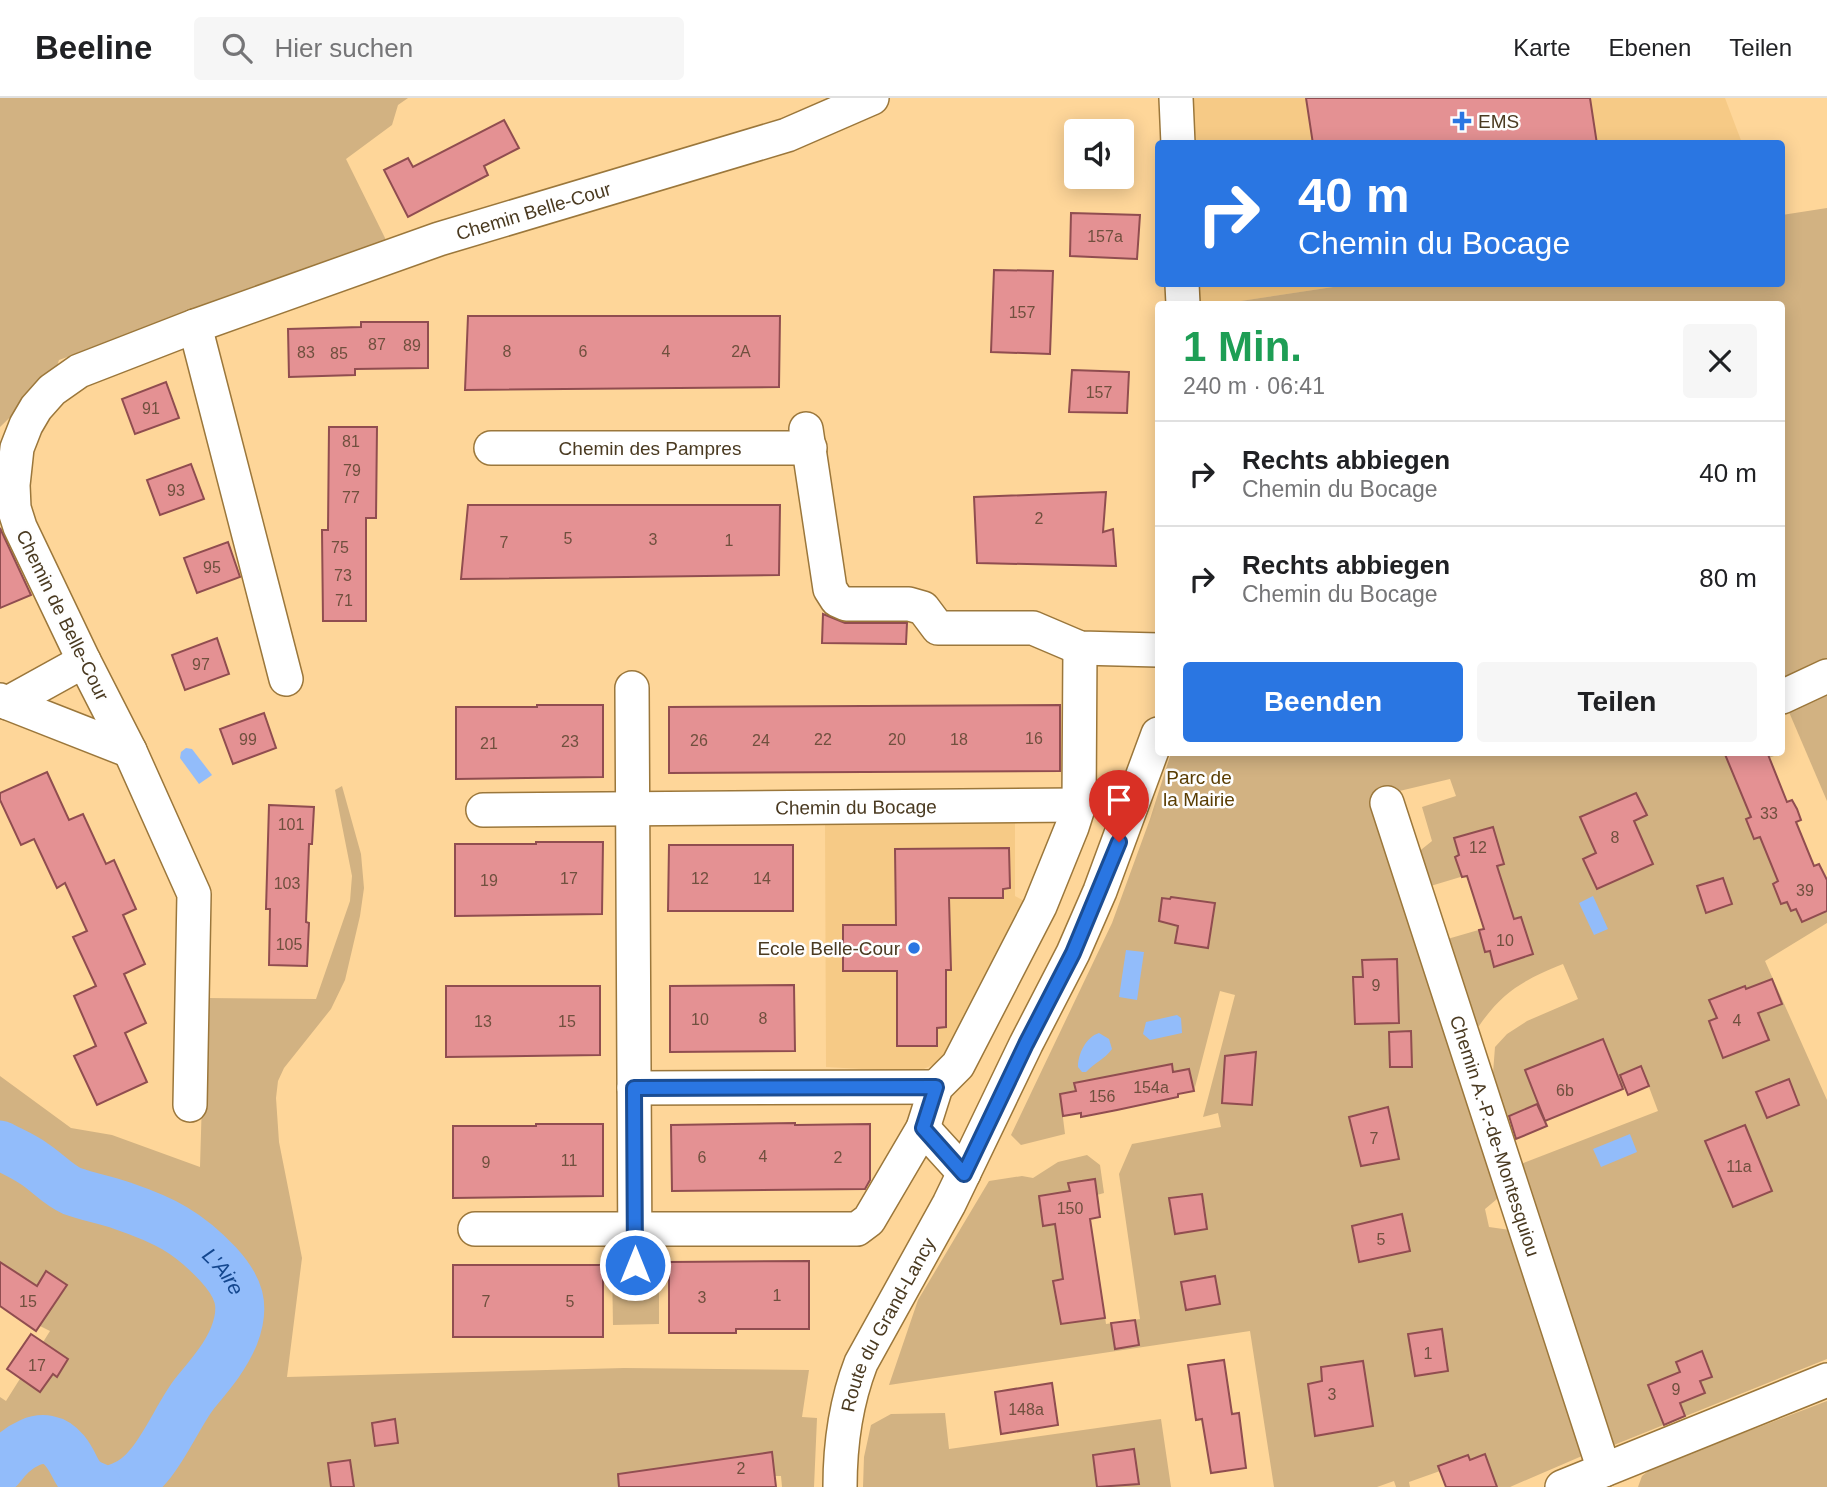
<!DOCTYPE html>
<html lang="de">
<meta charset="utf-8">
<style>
:root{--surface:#fff;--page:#f6f6f6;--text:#202124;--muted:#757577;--line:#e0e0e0;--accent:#2a76e2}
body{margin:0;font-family:Arial,sans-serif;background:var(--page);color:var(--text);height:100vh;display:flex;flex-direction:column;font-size:26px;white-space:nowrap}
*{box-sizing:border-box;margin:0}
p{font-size:23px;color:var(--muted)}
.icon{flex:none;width:38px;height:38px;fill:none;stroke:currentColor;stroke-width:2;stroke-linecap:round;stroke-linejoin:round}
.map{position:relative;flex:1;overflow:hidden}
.panel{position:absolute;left:1155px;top:203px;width:630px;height:455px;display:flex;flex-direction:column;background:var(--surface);border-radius:7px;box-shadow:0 4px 18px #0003}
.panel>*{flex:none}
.hud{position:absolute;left:1155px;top:42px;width:630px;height:147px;border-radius:7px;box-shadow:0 4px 18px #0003;background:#2a76e2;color:#fff;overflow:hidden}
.buttons{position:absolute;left:1064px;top:21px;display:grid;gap:14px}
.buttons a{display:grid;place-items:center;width:70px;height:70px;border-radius:7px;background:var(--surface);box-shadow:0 4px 18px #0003;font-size:35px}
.pin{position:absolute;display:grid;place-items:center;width:60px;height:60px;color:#fff;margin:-72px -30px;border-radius:50% 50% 50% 0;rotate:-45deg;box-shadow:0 0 7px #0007}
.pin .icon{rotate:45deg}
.me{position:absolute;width:77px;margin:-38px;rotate:0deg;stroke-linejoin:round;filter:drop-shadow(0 0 5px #0008)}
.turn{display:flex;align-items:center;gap:24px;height:147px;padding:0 28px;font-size:32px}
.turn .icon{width:91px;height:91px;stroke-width:2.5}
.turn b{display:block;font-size:49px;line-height:60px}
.round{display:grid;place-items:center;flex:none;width:74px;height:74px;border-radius:7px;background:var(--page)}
.overview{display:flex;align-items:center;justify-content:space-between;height:119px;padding:0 28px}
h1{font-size:42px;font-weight:800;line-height:52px;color:#1e9e55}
.primary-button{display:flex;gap:14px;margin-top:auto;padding:14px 28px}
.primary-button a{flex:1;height:80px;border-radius:7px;background:var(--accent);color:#fff;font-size:28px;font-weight:800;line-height:80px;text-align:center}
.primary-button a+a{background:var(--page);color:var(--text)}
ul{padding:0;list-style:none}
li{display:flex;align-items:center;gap:21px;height:105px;padding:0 28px;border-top:2px solid var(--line)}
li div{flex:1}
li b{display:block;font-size:26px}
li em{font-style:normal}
header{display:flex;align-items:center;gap:42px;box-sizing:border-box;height:98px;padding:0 35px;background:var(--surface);border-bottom:2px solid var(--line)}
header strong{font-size:33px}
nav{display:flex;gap:38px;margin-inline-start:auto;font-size:24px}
.search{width:490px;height:63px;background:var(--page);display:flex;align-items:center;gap:18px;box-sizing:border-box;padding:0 24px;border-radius:7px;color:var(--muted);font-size:26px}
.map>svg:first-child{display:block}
.built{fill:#f6ca86}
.green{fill:#d2b282}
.water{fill:#92bcfa}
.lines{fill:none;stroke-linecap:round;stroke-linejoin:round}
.river{stroke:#92bcfa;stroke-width:49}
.building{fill:#e49193;stroke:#904d50;stroke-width:2}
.minor-casing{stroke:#9b773b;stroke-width:36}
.minor{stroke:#fff;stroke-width:33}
.route-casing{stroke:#1b4d93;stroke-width:18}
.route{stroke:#2a76e2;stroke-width:12}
.poi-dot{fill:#2a76e2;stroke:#fefefe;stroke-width:2.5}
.labels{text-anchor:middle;stroke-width:5;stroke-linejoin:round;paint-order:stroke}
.number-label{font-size:16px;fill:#70503e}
.poi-label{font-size:19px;fill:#4a3a21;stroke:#fefefe;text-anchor:start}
.street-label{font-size:19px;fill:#4a3a21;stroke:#fefefe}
.park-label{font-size:19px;fill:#5a3d03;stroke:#fefefe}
.water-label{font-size:21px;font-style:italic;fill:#14478f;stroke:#fefefe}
</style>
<header>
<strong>Beeline</strong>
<div class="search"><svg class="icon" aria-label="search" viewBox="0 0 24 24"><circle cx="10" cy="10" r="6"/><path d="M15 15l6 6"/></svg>Hier suchen</div>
<nav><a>Karte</a><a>Ebenen</a><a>Teilen</a></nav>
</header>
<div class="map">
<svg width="1827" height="1389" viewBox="0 0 1827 1389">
<rect width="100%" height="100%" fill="#fed699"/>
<!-- built -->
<g class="built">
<path d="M1190 0H1725L1742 45H1192Z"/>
<path d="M1199 186H1353L1221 206H1200Z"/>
<path d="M1015 721V798L1026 804 948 960 917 974 826 969 825 722Z"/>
</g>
<!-- green -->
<g class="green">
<path d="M0 0H408L398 7 392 27 346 61 386 142 227 202 59 262 54 277 0 329Z"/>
<path d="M1827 110V569L1782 588V206H1221L1353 186H1782V117Z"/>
<path d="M1827 587V703L1786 607Z"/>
<path d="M1171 655H1772L1774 658 1769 660 1751 719 1746 722 1754 741 1760 739 1764 748H1804L1811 760 1775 774 1778 783 1773 786 1781 806 1787 804 1796 811 1802 824 1827 813V825L1765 863 1827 1002V1261L1614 1347 1521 1066 1658 1013 1641 968 1625 989 1545 1023 1538 1005 1505 1020 1493 975 1495 949 1507 936 1527 923 1578 901 1563 866C1524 882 1503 893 1479 928L1464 926 1444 842 1513 822 1497 768 1424 790 1417 755 1432 743 1422 709 1456 698 1450 681 1391 695 1503 1096 1485 1111 1489 1129 1517 1133 1582 1358 1510 1389H1473L1440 1373 1409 1384 1410 1389H1396L1394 1383 1377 1389H1274L1250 1233 889 1287 918 1202 989 1083 1022 1078 1033 1080 1058 1064 1087 1057 1100 1067 1104 1095 1097 1097 1100 1119 1055 1126 1064 1181 1099 1176 1106 1226 1140 1221 1119 1076 1132 1046 1221 1029 1218 1015 1203 1019 1235 897 1220 893 1194 993 1178 996 1172 967 1075 985 1076 993 1060 996 1065 1036 1021 1047 1011 1037 1112 825 1150 721Z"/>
<path d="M342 688 361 756 364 790 360 818 345 882 331 911 284 970 278 983 276 1000 279 1044 302 1160 287 1279 624 1270 809 1272 802 1319 817 1320 814 1389H782L781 1378H775L771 1354 644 1373 645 1389H0V1299L6 1303 50 1233 0 1208V978L71 1030 112 1037 200 1069 205 900 316 901 350 803 352 778 335 692Z"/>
<path d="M612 1167H659V1226L613 1227Z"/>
<path d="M1827 1303V1389H1638L1642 1378 1652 1370Z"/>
<path d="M945 1315 949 1351 1161 1321 1171 1389H863L864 1359 871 1327 891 1316Z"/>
</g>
<!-- water -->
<g class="water">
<path d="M186 650 192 651 212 677 199 686 180 660 181 654Z"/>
<path d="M1593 798 1608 831 1594 837 1579 805Z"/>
<path d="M1126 852 1144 854 1137 902 1119 899Z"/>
<path d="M1177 917 1181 920 1182 935 1150 942 1143 936 1146 924Z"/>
<path d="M1099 935 1109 941 1112 951C1105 961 1093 966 1086 974H1082L1078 969C1078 956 1086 939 1099 935Z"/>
<path d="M1630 1036 1637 1054 1601 1069 1593 1051Z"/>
</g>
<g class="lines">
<!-- river -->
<g class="river">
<path id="s1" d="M0 1047C11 1053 23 1058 33 1065 46 1073 58 1087 72 1093 88 1099 107 1102 123 1108 164 1122 188 1134 218 1166 239 1189 246 1207 234 1238 225 1260 209 1278 195 1295 173 1323 155 1379 119 1389"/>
<path d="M0 1370C14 1351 44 1327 65 1353 78 1369 75 1382 97 1389"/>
</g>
</g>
<!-- building -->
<g class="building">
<path d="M1306 0H1590L1597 46H1313Z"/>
<path d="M504 22 519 50 484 68 488 77 408 119 384 72 408 60 413 69Z"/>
<path d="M1071 115 1140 117 1137 161 1070 158Z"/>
<path d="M994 172 1053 173 1050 256 991 254Z"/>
<path d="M468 218H780L779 289 465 292Z"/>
<path d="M361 224H428V270L355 271V277L289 279 288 231 361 229Z"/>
<path d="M1072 272 1129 274 1127 315 1069 314Z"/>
<path d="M166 284 179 320 135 336 122 301Z"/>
<path d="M329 329H377L376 420H366V523H323L322 432H328Z"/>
<path d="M191 366 204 401 160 417 147 382Z"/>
<path d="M1106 394 1103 434 1113 431 1116 468 977 465 974 399Z"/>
<path d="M468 407H780L779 477 461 481Z"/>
<path d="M0 430 31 497 0 510Z"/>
<path d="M228 444 240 479 197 495 184 460Z"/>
<path d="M823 516 845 525H907L906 546 822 545Z"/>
<path d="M217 540 229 576 185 592 172 557Z"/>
<path d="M537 607H603V679L456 681V609H537Z"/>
<path d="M1060 607V673L669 675V609Z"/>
<path d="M264 615 276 650 233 666 220 631Z"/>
<path d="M1724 654H1767L1787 704 1792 702 1797 711 1801 722 1796 724 1814 768 1819 766 1827 782V813L1802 824 1796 811 1791 813 1787 804 1781 806 1773 786 1778 783 1760 739 1754 741 1746 721 1751 719Z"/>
<path d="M47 674 69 722 83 716 106 766 114 762 136 811 123 817 145 866 124 876 146 925 125 935 147 984 97 1007 74 958 96 948 74 898 96 888 73 839 87 833 65 785 57 790 34 741 21 747 0 702V695Z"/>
<path d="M1636 695 1647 717 1634 723 1653 766 1597 791 1583 761 1596 755 1580 719Z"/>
<path d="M269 707 314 709 312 746H309L306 824 309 825 307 868 269 867 270 811H266Z"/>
<path d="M1493 729 1504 766 1497 768 1514 821 1521 819 1533 856 1494 869 1490 853 1485 854 1479 832 1484 831 1467 778 1462 779 1455 759 1459 757 1454 740Z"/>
<path d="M536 744H603L602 816 455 818V746H536Z"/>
<path d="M669 747H793V813H668Z"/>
<path d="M1009 750 1010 790 1003 791V800H949L951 872H946V929L937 930V948H897V873H843V827H896L895 751Z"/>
<path d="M1723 780 1732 806 1706 815 1697 788Z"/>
<path d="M1171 799 1215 805 1208 850 1175 845 1178 828 1159 823 1162 800 1170 801Z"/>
<path d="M1397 861 1399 925 1355 926 1353 879H1363L1362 862Z"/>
<path d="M1772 881 1782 906 1758 915 1769 942 1723 960 1709 923 1717 920 1709 902 1745 888 1746 891Z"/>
<path d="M794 887 795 953 670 954V888Z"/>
<path d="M446 888H600V957L446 959Z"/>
<path d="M1411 933 1412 969H1390L1389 934Z"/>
<path d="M1603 941 1623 991 1545 1023 1525 972Z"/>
<path d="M1256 954 1252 1007 1222 1005 1225 958Z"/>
<path d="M1172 966 1173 974 1189 971 1194 993 1178 996V999L1117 1012 1081 1019V1015L1063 1018 1060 996 1076 993 1074 985Z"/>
<path d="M1641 968 1649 988 1628 997 1620 977Z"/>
<path d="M1789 981 1799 1007 1767 1020 1756 994Z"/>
<path d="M1537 1006 1547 1028 1516 1041 1509 1018Z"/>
<path d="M1388 1009 1399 1061 1361 1068 1349 1019Z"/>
<path d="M795 1025V1027L870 1026V1082L865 1091 672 1093 671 1027Z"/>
<path d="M536 1026H603V1098L453 1100V1028H536Z"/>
<path d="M1745 1027 1772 1093 1733 1109 1705 1043Z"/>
<path d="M1095 1081 1100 1119 1090 1121 1105 1220 1061 1226 1053 1183 1063 1181 1055 1126 1043 1128 1039 1098 1070 1093 1068 1085Z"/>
<path d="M1202 1096 1207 1131 1175 1136 1169 1100Z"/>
<path d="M1402 1116 1410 1153 1359 1164 1352 1128Z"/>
<path d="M809 1163V1231H736V1235H669V1164Z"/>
<path d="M0 1164 37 1188 46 1173 67 1187 36 1233 0 1208Z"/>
<rect x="453" y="1167" width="150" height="72"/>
<path d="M1215 1178 1220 1206 1186 1212 1181 1184Z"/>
<path d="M1135 1222 1139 1247 1115 1251 1111 1225Z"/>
<path d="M1442 1231 1448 1273 1415 1278 1408 1236Z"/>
<path d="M31 1236 68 1261 57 1279 53 1276 40 1294 7 1271Z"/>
<path d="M1702 1253 1712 1279 1700 1283 1705 1295 1680 1305 1685 1318 1664 1327 1648 1287 1680 1274 1676 1264Z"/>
<path d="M1224 1262 1232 1316 1239 1315 1246 1370 1211 1375 1202 1321 1196 1322 1188 1267Z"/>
<path d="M1363 1263 1373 1328 1315 1338 1308 1286 1322 1283 1321 1269Z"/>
<path d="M1052 1285 1058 1327 1001 1336 995 1294Z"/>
<path d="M395 1321 398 1345 375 1348 372 1325Z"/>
<path d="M1134 1351 1139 1386 1097 1389 1093 1357Z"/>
<path d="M772 1354 776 1389H619L618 1376Z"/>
<path d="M1485 1356 1497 1389H1446L1438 1368 1468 1357 1470 1362Z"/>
<path d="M350 1362 354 1389H331L328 1365Z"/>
</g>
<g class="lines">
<defs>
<g id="minor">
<path d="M1176 0 1178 46"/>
<path d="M1182 186 1183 206"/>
<path d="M195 228 286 581"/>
<path d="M806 331 830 491 837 502 846 506H909L923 510 938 530H1033L1080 550 1158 552"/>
<path id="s2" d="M491 350H810"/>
<path d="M632 590 635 1167"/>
<path d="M1782 599 1827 578"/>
<path d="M0 602 130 653"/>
<path d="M8 605 84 563"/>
<path id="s3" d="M1387 705 1604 1372"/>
<path id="s4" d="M483 712 1079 707"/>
<path d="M634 990 936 989"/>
<path id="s5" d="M190 1007 194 796 130 653 84 563 20 429 14 410 13 387 17 350 26 327 36 310 52 292 79 273 195 228 439 141 787 37 872 0"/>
<path d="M923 1030 964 1075"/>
<path d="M475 1131H857L869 1122 923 1030 936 989 958 967 1040 808 1072 729 1079 707 1080 550"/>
<path id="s6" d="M840 1389C840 1347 846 1304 861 1265L949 1106 1026 946 1073 855 1100 793 1158 636"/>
<path d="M1562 1389 1827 1282"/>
</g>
</defs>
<!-- minor casing -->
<use href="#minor" class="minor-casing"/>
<!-- minor -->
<use href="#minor" class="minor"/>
</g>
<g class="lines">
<defs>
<path id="route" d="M635 1167 634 990 936 989 923 1030 964 1076 1026 946 1073 855 1119 744"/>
</defs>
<!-- route casing -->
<use href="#route" class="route-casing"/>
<!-- route -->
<use href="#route" class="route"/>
</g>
<!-- markers -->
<g class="poi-dot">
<path d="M1458.5 12.5h7v7h7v7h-7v7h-7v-7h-7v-7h7z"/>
<circle cx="914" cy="850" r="7"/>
</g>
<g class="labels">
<!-- number labels -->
<g class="number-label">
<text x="1105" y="144">157a</text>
<text x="1022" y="220">157</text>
<text x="377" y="252">87</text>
<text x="412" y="253">89</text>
<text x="507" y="259">8</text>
<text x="583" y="259">6</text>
<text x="666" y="259">4</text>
<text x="741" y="259">2A</text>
<text x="306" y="260">83</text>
<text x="339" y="261">85</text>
<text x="1099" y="300">157</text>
<text x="151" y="316">91</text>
<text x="351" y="349">81</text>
<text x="352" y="378">79</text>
<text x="176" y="398">93</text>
<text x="351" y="405">77</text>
<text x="1039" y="426">2</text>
<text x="568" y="446">5</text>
<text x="653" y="447">3</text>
<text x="729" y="448">1</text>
<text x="504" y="450">7</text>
<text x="340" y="455">75</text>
<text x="212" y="475">95</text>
<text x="343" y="483">73</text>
<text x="344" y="508">71</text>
<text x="201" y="572">97</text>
<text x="1034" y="646">16</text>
<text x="248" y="647">99</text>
<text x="823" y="647">22</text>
<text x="897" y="647">20</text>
<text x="959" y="647">18</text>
<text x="699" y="648">26</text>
<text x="761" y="648">24</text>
<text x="570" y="649">23</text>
<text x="489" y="651">21</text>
<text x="1769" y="721">33</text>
<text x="291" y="732">101</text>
<text x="1615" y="745">8</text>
<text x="1478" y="755">12</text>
<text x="569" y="786">17</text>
<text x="700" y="786">12</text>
<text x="762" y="786">14</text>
<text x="489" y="788">19</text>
<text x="287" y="791">103</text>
<text x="1805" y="798">39</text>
<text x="1505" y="848">10</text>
<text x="289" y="852">105</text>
<text x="1376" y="893">9</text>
<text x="763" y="926">8</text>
<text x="700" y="927">10</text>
<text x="1737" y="928">4</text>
<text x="483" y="929">13</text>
<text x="567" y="929">15</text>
<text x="1151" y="995">154a</text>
<text x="1565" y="998">6b</text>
<text x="1102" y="1004">156</text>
<text x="1374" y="1046">7</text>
<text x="763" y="1064">4</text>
<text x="702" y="1065">6</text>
<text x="838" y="1065">2</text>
<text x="569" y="1068">11</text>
<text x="486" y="1070">9</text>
<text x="1739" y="1074">11a</text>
<text x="1070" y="1116">150</text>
<text x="1381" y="1147">5</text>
<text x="777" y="1203">1</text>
<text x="702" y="1205">3</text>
<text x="28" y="1209">15</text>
<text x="486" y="1209">7</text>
<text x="570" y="1209">5</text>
<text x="1428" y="1261">1</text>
<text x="37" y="1273">17</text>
<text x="1676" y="1297">9</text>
<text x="1332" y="1302">3</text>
<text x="1026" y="1317">148a</text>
<text x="741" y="1376">2</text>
</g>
<!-- poi labels -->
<g class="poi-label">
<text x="1478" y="30">EMS</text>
<text x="900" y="857" text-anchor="end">Ecole Belle-Cour</text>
</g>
<!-- street labels -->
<g class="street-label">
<text dy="7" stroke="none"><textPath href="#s5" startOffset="1281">Chemin Belle-Cour</textPath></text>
<text dy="7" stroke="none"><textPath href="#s2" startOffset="159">Chemin des Pampres</textPath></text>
<text transform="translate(63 517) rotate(64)" y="7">Chemin de Belle-Cour</text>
<text dy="7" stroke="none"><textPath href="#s4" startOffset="373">Chemin du Bocage</textPath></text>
<text dy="7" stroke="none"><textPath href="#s3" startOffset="350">Chemin A.-P.-de-Montesquiou</textPath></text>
<text dy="7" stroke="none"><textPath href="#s6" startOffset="172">Route du Grand-Lancy</textPath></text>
</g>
<!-- park labels -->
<g class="park-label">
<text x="1199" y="686">Parc de<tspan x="1199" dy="22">la Mairie</tspan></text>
</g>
<!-- water labels -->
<g class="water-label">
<text dy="7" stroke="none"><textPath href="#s1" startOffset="261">L'Aire</textPath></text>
</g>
</g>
</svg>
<div class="buttons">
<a><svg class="icon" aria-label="sound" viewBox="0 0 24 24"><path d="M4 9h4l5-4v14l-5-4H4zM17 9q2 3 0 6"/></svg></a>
</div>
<div class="pin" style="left:1119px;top:744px;background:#d93025"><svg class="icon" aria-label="arrive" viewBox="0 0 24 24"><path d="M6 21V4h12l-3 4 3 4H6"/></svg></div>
<svg class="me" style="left:635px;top:1167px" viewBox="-20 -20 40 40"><circle r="17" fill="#2a76e2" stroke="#fff" stroke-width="3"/><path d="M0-11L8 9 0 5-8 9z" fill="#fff"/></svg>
<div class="hud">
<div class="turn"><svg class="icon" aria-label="right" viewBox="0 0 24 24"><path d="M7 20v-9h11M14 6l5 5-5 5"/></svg><div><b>40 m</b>Chemin du Bocage</div></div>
</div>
<section class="panel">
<div class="overview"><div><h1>1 Min.</h1><p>240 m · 06:41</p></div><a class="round"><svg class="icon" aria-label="close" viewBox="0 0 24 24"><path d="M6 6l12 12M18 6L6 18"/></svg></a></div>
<ul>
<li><svg class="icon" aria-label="right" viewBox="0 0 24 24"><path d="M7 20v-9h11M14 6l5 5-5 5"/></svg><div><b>Rechts abbiegen</b><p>Chemin du Bocage</p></div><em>40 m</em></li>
<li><svg class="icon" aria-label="right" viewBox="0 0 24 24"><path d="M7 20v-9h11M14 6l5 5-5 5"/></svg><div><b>Rechts abbiegen</b><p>Chemin du Bocage</p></div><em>80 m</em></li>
</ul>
<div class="primary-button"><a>Beenden</a><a>Teilen</a></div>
</section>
</div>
